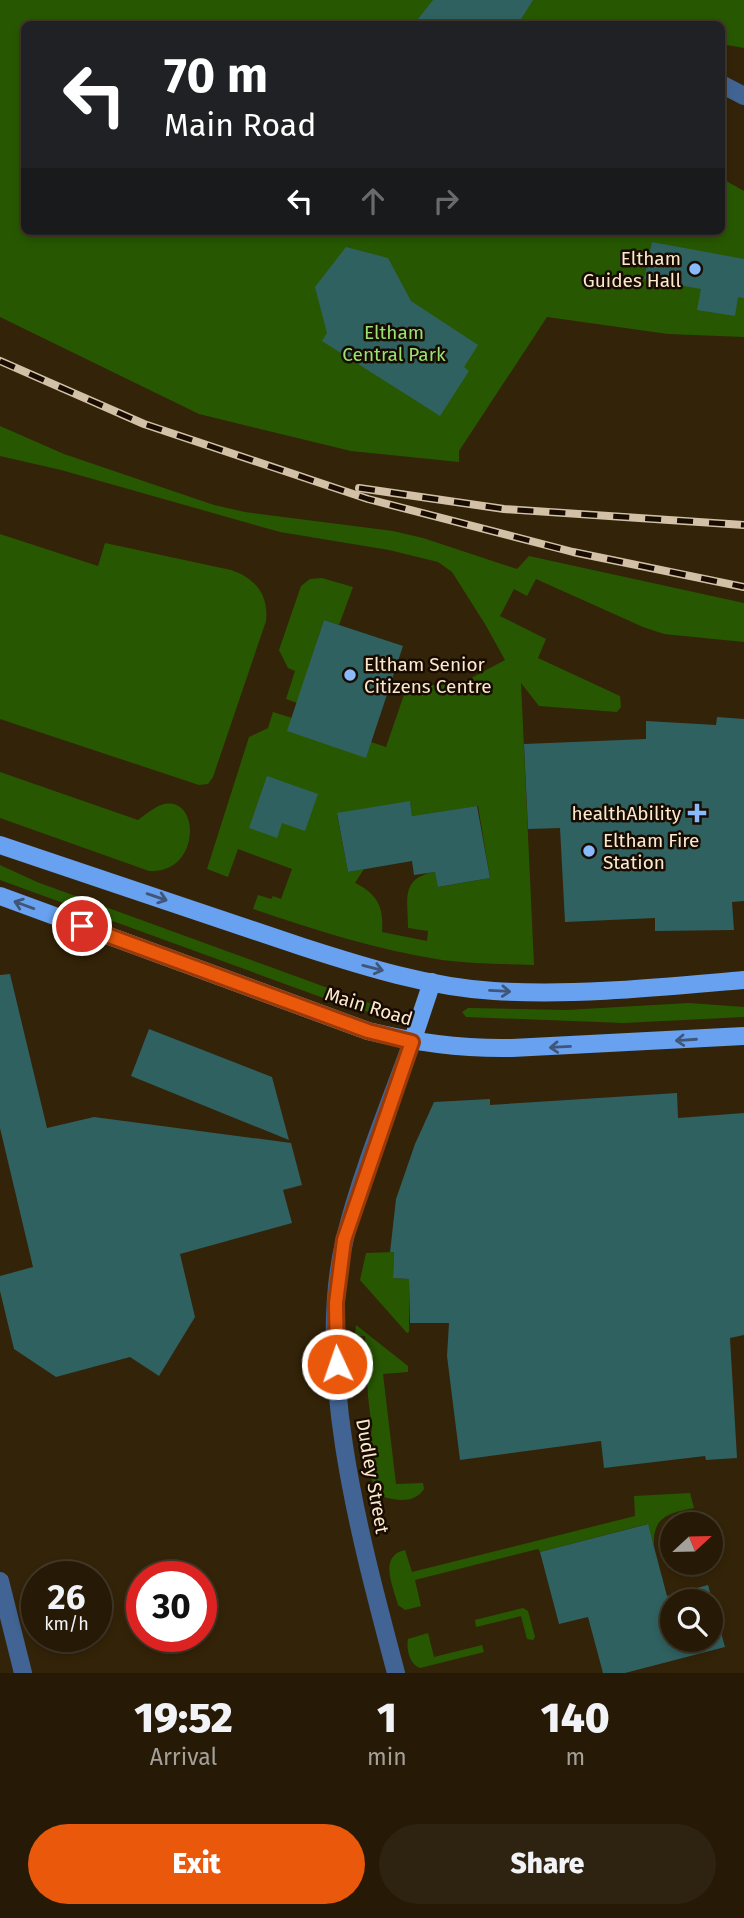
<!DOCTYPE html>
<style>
:root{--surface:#261a06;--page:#2e2310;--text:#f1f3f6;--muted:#a4a19b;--line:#423828;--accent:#ea580c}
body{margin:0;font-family:"Fira Sans",sans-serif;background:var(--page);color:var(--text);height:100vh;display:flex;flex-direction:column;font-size:26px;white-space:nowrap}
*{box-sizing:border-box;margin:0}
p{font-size:23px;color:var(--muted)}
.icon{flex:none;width:38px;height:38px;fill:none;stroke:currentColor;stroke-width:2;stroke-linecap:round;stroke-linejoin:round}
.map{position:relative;height:1673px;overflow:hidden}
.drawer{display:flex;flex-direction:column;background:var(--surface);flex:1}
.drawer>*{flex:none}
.hud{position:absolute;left:21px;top:21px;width:704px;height:214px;border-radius:10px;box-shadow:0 4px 10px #0003,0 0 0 2px var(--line);background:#202124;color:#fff;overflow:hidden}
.needle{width:46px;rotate:68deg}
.controls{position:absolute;left:660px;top:1512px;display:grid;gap:14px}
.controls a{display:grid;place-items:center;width:63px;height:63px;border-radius:50%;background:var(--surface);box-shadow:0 4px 10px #0003,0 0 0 2px var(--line);font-size:35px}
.speed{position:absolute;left:21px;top:1561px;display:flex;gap:14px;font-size:35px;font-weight:700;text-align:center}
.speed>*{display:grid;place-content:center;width:91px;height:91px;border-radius:50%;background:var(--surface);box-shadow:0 4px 10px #0003,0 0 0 2px var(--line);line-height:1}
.speed small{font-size:18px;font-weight:400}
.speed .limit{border:10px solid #d22;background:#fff;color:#111}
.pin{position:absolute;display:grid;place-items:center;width:60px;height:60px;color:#fff;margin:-30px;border:4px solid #fff;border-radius:50%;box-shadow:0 2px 7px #0007}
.me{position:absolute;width:77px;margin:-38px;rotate:357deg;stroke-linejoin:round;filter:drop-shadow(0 0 5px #0008)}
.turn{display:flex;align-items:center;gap:24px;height:147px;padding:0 28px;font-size:32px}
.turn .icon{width:91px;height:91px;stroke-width:2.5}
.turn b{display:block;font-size:49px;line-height:60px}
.lanes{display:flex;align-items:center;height:66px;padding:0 28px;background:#0003;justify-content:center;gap:35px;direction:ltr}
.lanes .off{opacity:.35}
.eta{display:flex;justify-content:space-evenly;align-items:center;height:119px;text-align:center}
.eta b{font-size:42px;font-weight:800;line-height:49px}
.cta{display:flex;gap:14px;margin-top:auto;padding:14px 28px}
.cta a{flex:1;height:80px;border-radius:42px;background:var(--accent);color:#fff;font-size:28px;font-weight:800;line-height:80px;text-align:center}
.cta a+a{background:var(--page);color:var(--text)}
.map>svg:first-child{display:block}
.green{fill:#275801;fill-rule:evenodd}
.building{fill:#2f6161;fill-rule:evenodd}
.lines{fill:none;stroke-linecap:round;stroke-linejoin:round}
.street{stroke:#416494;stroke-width:18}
.primary{stroke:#67a1f0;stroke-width:18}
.rail-casing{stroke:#d2c1a7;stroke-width:8}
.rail{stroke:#180c00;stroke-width:5;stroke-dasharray:16;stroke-linecap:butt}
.oneway{stroke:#405678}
.route-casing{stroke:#983908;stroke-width:18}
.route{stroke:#ea580c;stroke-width:12}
.poi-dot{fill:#89bafc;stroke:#180c00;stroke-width:2.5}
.labels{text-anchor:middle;stroke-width:5;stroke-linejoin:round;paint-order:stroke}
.poi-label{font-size:19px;fill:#fbe9d0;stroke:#180c00;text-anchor:end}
.park-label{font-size:19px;fill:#98e373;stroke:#180c00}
.street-label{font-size:19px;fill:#fbe9d0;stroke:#180c00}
</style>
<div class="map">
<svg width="744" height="1673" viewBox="0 0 744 1673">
<rect width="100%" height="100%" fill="#332308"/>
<!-- green -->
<g class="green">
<path d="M0 0H744V48L721 44V24H24V231H721V178L744 191V337L668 334 547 317 459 451V462L351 451 199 414 0 317Z"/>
<path d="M0 426 64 454 214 505 245 512 393 531 423 538 517 569 529 556 744 603V642L664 634 643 627 536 579 527 596 514 589 500 616 546 639 538 658 620 696 621 707 617 712 539 706 521 683 534 965C503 964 472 964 442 960 377 950 314 930 253 909L258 895 271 899 273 896 281 899 292 869 238 849 228 877 207 869 249 737 268 728 273 712 292 718 288 731 366 757 371 742 386 747 407 686 460 684 505 660 485 624 452 572 438 562 389 550 280 532 61 470 0 456ZM410 802 412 816 478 806 490 878 439 887 435 872C400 878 408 899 408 928L428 931 427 941 382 932C384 908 378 894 355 883L364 869 348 872 337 814Z"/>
<path d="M0 534 98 566 105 543 231 570C255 578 269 595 266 621L213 777 208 784 199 785 0 719Z"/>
<path d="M322 578 353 587 339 625 324 620 297 703 286 699 295 671 288 668 279 650 301 586 310 579Z"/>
<path d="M0 772 138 820C145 815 153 808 161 805 201 792 202 875 149 871L0 818Z"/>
<path d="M0 865 37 882 372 1004 376 1006 377 1011 372 1013 340 1004 0 880Z"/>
<path d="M689 1003 744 1007V1017L624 1023 466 1017 462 1012 468 1008 566 1010Z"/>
<path d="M394 1252 393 1278 409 1279V1332L407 1333 360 1280 366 1253Z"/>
<path d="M356 1325 408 1366V1372L383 1374 396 1484 423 1483 424 1489C415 1503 398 1501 384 1497L366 1472 361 1433 372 1431 368 1396 365 1336H355Z"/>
<path d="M690 1493 694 1508C670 1513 652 1516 654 1546L647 1524 540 1552 538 1549 415 1580 421 1606 405 1610 398 1605C393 1586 378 1556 405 1550L412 1572 635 1516 634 1496Z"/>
<path d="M523 1608 528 1611 535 1637 533 1640 527 1639 521 1616 476 1627 475 1620Z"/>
<path d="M428 1633 434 1657 482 1645 484 1652 420 1668C410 1665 406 1649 408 1639Z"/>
</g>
<!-- building -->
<g class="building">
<path d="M433 0H533L518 24H414Z"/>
<path d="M652 242 744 259V298L738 297 735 316 697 310 701 289 644 279Z"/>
<path d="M346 247 388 258 411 301 478 345 464 367 469 371 440 416 322 341 327 333 315 287Z"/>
<path d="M324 620 403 646 366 758 287 731Z"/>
<path d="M717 717 744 719V901L732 902 734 930 655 931V918L565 922 560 828 528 829 524 744 646 739V721L716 725Z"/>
<path d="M267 776 318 794 305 831 282 823 277 838 249 828Z"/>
<path d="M410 801 412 816 477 806 490 878 438 887 435 872 414 875 412 861 348 872 337 813Z"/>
<path d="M10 974 47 1128 94 1117 291 1143 302 1185 283 1190 292 1223 180 1254 195 1317 159 1376 130 1357 56 1377 14 1349 0 1291V1276L33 1267 0 1128V975Z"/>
<path d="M149 1029 272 1077 289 1140 131 1076Z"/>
<path d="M677 1093 678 1118 744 1113V1335L730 1338 737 1458 706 1460 705 1456 604 1468 601 1441 460 1460 447 1356 449 1323H410L409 1279 393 1278 394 1252H390L396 1199 415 1144 434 1102 490 1099V1105Z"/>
<path d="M648 1524 667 1596 708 1585 725 1647 625 1673H603L588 1617 559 1624 540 1552ZM672 1601H710V1640H672Z"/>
</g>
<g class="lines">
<!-- street -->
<g class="street">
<path d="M721 84 744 96"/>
<path d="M0 1581 23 1673"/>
<path d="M396 1673C362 1544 313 1370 345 1238 361 1173 389 1105 412 1042"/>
</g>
<!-- primary -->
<g class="primary">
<path d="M0 845 303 947C365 967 429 987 494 991 577 996 662 987 744 980"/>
<path d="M0 896 368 1031C417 1043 463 1049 512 1048L744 1036"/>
<path d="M412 1042 432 982"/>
</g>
<defs>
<g id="rail">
<path d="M0 361 144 424 368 499 573 552 744 587"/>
<path d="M359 488 504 509 744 525"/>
</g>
</defs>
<!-- rail casing -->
<use href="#rail" class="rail-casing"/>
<!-- rail -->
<use href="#rail" class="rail"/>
</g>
<!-- one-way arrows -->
<defs><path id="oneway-shaft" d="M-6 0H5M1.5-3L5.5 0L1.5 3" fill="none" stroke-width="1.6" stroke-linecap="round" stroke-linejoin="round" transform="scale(1.75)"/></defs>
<g class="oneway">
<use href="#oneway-shaft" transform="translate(157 897) rotate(19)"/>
<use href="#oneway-shaft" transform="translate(24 905) rotate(-160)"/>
<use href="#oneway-shaft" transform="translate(373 968) rotate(14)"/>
<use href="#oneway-shaft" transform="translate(500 991) rotate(3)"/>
<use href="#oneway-shaft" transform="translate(686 1040) rotate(176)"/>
<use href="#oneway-shaft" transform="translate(560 1047) rotate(177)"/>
</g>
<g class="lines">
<defs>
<path id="route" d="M82 926 368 1031 412 1042 344 1240 336 1303 337 1364"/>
</defs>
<!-- route casing -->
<use href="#route" class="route-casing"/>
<!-- route -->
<use href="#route" class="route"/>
</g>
<!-- markers -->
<g class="poi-dot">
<circle cx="695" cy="269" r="7"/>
<circle cx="350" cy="675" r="7"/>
<path d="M693.5 802.5h7v7h7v7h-7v7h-7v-7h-7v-7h7z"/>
<circle cx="589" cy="851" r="7"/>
</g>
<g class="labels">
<!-- poi labels -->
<g class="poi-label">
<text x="681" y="265">Eltham<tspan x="681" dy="22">Guides Hall</tspan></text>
<text x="364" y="671" text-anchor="start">Eltham Senior<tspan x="364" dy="22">Citizens Centre</tspan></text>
<text x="681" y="820">healthAbility</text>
<text x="603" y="847" text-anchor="start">Eltham Fire<tspan x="603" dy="22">Station</tspan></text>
</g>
<!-- park labels -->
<g class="park-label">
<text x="394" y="339">Eltham<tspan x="394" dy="22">Central Park</tspan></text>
</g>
<!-- street labels -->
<g class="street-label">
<text transform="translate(369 1006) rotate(17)" y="7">Main Road</text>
<text transform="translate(373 1476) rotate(80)" y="7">Dudley Street</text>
</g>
</g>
</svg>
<div class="controls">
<a><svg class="needle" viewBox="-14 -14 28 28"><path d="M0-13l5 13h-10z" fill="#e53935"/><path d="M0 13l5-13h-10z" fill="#a4a19b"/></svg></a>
<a><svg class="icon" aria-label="search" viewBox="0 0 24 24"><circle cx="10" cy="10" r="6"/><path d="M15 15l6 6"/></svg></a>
</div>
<div class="speed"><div>26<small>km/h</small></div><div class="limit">30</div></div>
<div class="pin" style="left:82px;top:926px;background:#d93025"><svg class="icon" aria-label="arrive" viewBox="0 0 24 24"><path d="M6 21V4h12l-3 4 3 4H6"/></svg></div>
<svg class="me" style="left:337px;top:1364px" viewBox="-20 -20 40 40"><circle r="17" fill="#ea580c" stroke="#fff" stroke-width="3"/><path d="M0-11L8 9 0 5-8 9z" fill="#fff"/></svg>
<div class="hud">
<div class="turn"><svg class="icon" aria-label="left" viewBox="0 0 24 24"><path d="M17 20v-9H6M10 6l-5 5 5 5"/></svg><div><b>70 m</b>Main Road</div></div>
<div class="lanes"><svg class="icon" aria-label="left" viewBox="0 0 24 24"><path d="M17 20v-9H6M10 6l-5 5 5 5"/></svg><svg class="icon off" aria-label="ahead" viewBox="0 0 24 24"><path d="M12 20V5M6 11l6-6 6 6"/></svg><svg class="icon off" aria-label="right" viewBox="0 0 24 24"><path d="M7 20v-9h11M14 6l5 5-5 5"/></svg></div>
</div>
</div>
<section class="drawer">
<div class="eta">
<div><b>19:52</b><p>Arrival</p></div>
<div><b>1</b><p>min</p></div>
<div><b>140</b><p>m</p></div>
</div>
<div class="cta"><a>Exit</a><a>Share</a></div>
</section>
